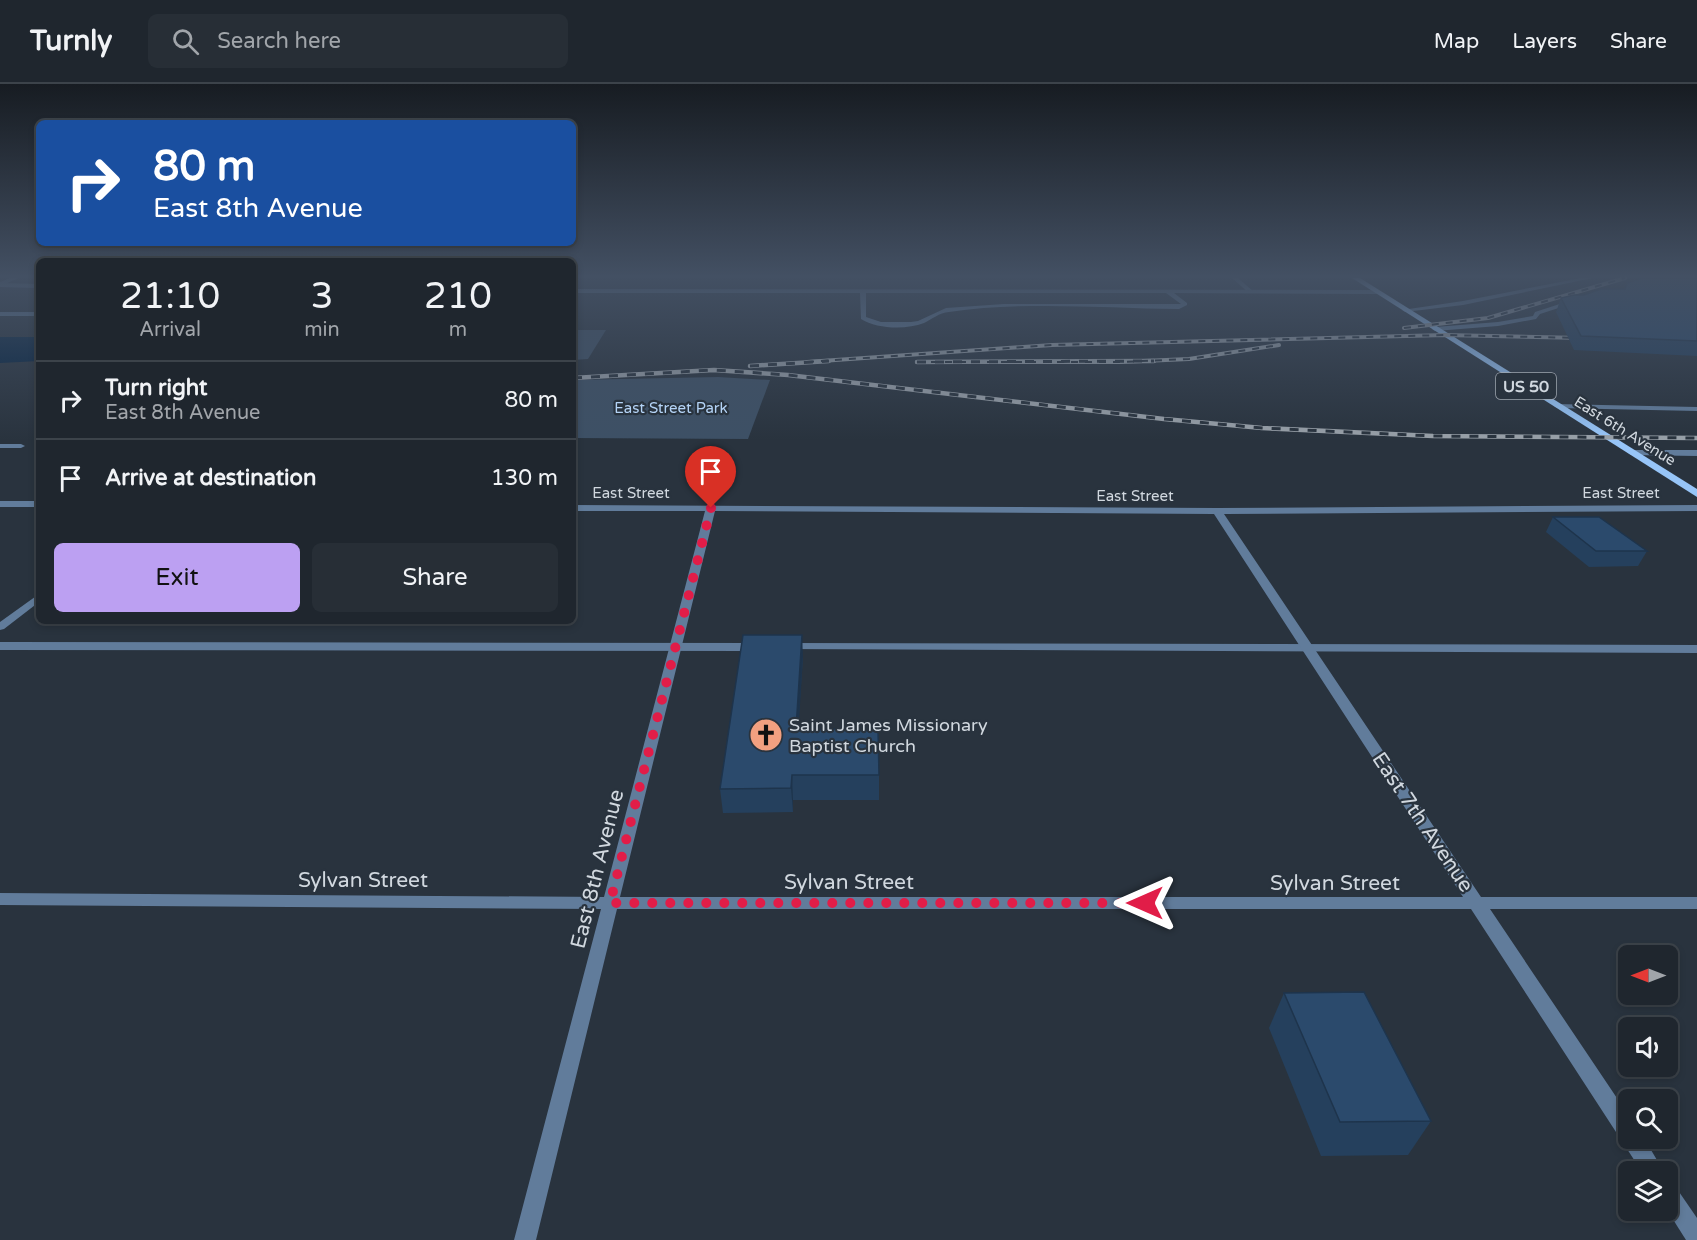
<!DOCTYPE html>
<style>
:root{--surface:#1f262e;--page:#272e36;--text:#f1f3f6;--muted:#a1a5aa;--line:#3c434a;--accent:#bca0f2}
body{margin:0;font-family:"Varela Round",sans-serif;background:var(--page);color:var(--text);height:100vh;display:flex;flex-direction:column;font-size:22px;white-space:nowrap}
*{box-sizing:border-box;margin:0}
p{font-size:20px;color:var(--muted)}
.icon{flex:none;width:33px;height:33px;fill:none;stroke:currentColor;stroke-width:2;stroke-linecap:round;stroke-linejoin:round}
.map{position:relative;flex:1;overflow:hidden}
.sheet{position:absolute;left:36px;top:174px;width:540px;height:366px;display:flex;flex-direction:column;background:var(--surface);border-radius:9px;box-shadow:0 3px 9px #0003,0 0 0 2px var(--line)}
.sheet>*{flex:none}
.hud{position:absolute;left:36px;top:36px;width:540px;height:126px;border-radius:9px;box-shadow:0 3px 9px #0003,0 0 0 2px var(--line);background:#1a4fa0;color:#fff;overflow:hidden}
.needle{width:39px;rotate:270deg}
.controls{position:absolute;left:1618px;top:861px;display:grid;gap:12px}
.controls a{display:grid;place-items:center;width:60px;height:60px;border-radius:9px;background:var(--surface);box-shadow:0 3px 9px #0003,0 0 0 2px var(--line);font-size:30px}
.pin{position:absolute;display:grid;place-items:center;width:51px;height:51px;color:#fff;margin:-62px -26px;border-radius:50% 50% 50% 0;rotate:-45deg;box-shadow:0 0 6px #0007}
.pin .icon{rotate:45deg}
.me{position:absolute;width:66px;margin:-33px;rotate:270deg;stroke-linejoin:round;filter:drop-shadow(0 0 4px #0008)}
.turn{display:flex;align-items:center;gap:21px;height:126px;padding:0 18px;font-size:27px}
.turn .icon{width:78px;height:78px;stroke-width:2.5}
.turn b{display:block;font-size:42px;line-height:51px}
.eta{display:flex;justify-content:space-evenly;align-items:center;height:102px;text-align:center}
.eta b{font-size:36px;font-weight:600;line-height:42px}
.button{display:flex;gap:12px;margin-top:auto;padding:12px 18px}
.button a{flex:1;height:69px;border-radius:9px;background:var(--accent);color:#111;font-size:24px;font-weight:600;line-height:69px;text-align:center}
.button a+a{background:var(--page);color:var(--text)}
ul{padding:0;list-style:none}
li{display:flex;align-items:center;gap:18px;height:78px;padding:0 18px;border-top:2px solid var(--line)}
li div{flex:1}
li b{display:block;font-size:22px}
li em{font-style:normal}
header{display:flex;align-items:center;gap:36px;box-sizing:border-box;height:84px;padding:0 30px;background:var(--surface);border-bottom:2px solid var(--line)}
header strong{font-size:28px}
nav{display:flex;gap:33px;margin-inline-start:auto;font-size:21px}
.search{width:420px;height:54px;background:var(--page);display:flex;align-items:center;gap:15px;box-sizing:border-box;padding:0 21px;border-radius:9px;color:var(--muted);font-size:22px}
.map>svg:first-child{display:block}
.green{fill:#3d5065}
.water{fill:#032241}
.lines{fill:none;stroke-linecap:round;stroke-linejoin:round}
.lane{fill:#617c9b;fill-rule:evenodd}
.street{fill:#617c9b;fill-rule:evenodd}
.primary{fill:#97c5f8;fill-rule:evenodd}
.rail-far1-casing{stroke:#98a0a8;stroke-width:4}
.rail-casing{stroke:#98a0a8;stroke-width:4.5}
.rail-far1{stroke:#29333e;stroke-width:2;stroke-dasharray:7;stroke-linecap:butt}
.rail{stroke:#29333e;stroke-width:3;stroke-dasharray:9;stroke-linecap:butt}
.wall{fill:#25405d}
.shaded-wall{fill:#1e344c}
.building{fill:#2b4a6c;stroke:#1e344c;stroke-width:1.5}
.route{stroke:#e11d48;stroke-width:10;stroke-dasharray:0 18}
.labels{text-anchor:middle;stroke-width:4.5;stroke-linejoin:round;paint-order:stroke}
.far-park-label{font-size:15px;fill:#b4d3f6;stroke:#29333e}
.far-street-label{font-size:15px;fill:#d1d8df;stroke:#29333e}
.shield{fill:#29333e;stroke:#9fa6af;stroke-width:1.5}
.shield-label{font-size:16px;font-weight:bold;fill:#d1d8df}
.poi-label{font-size:18px;fill:#d1d8df;stroke:#29333e;text-anchor:start}
.near-street-label{font-size:21px;fill:#d1d8df;stroke:#29333e}
</style>
<header>
<strong>Turnly</strong>
<div class="search"><svg class="icon" aria-label="search" viewBox="0 0 24 24"><circle cx="10" cy="10" r="6"/><path d="M15 15l6 6"/></svg>Search here</div>
<nav><a>Map</a><a>Layers</a><a>Share</a></nav>
</header>
<div class="map">
<svg width="1697" height="1156" viewBox="0 0 1697 1156">
<rect width="100%" height="100%" fill="#29333e"/>
<!-- green -->
<g class="green">
<path d="M573 246H606L588 275 573 276Z"/>
<path d="M718 293 770 296 748 355 573 354V296Z"/>
</g>
<!-- water -->
<path class="water" d="M0 253H39V277L0 279Z"/>
<g class="lines">
<!-- lane -->
<g class="lane">
<path d="M1232 194H1238L1254 208 1249 209Z"/>
<path d="M1581 194H1593L1463 221 1405 228 1402 226 1463 217Z"/>
<path d="M0 199 39 200V204L0 203Z"/>
<path d="M1572 216 1574 219 1540 230 1536 235 1498 242 1435 247 1432 245 1435 243 1498 238 1533 232 1535 228Z"/>
<path d="M1555 320 1697 323V327L1558 324 1554 322Z"/>
<path d="M0 360H21L25 362 21 364H0Z"/>
<path d="M1628 366H1697V372L1631 371 1627 368Z"/>
<path d="M0 558 758 559 764 563 758 567 0 566Z"/>
<path d="M787 559 1697 561V569L783 565 781 563 783 561Z"/>
</g>
<!-- street -->
<g class="street">
<path d="M10 194H19L0 202V198Z"/>
<path d="M573 205 1376 206 1379 208 1376 210 1174 209 1187 219V221L1179 225C1103 224 1025 217 949 228 939 229 932 235 924 239 906 246 877 245 861 235L860 209H573ZM866 209H1166L1181 220H1004L946 224 918 237 911 238H881L866 233Z"/>
<rect x="0" y="228" width="39" height="4"/>
<rect x="0" y="417" width="39" height="6"/>
<path d="M573 421 1217 424 1697 421V427L1224 430 1481 813H1697V825H1490L1629 1032V1054H1644L1664 1088H1642L1471 825H617L536 1156H514L601 825 0 821V809L604 813 705 427H573ZM715 427 1214 430 1463 813H620Z"/>
<path d="M39 510V518L4 545 0 546V538Z"/>
<path d="M1668 1098 1675 1102 1697 1134V1156H1686L1667 1126Z"/>
</g>
<!-- primary -->
<path class="primary" d="M1352 194H1360L1697 405V413Z"/>
<defs>
<g id="rail-far1">
<path d="M1404 244 1488 234 1625 194"/>
<path d="M807 278 1052 261 1445 251 1583 254"/>
<path d="M917 278H1120L1189 275 1279 261"/>
</g>
<g id="rail">
<path d="M917 278 1154 277"/>
<path d="M750 282 829 277"/>
<path d="M573 294 714 286 788 291 1164 335 1262 344 1433 352 1697 354"/>
</g>
</defs>
<!-- rail-far1 casing -->
<use href="#rail-far1" class="rail-far1-casing"/>
<!-- rail casing -->
<use href="#rail" class="rail-casing"/>
<!-- rail-far1 -->
<use href="#rail-far1" class="rail-far1"/>
<!-- rail -->
<use href="#rail" class="rail"/>
</g>
<!-- wall -->
<g class="wall">
<path d="M1697 194V272L1574 266 1556 228 1561 214Z"/>
<path d="M1553 433 1647 467 1638 482 1589 483 1546 448Z"/>
<path d="M803 573 798 645 879 691V716H793V728L723 729 720 705Z"/>
<path d="M1284 909 1431 1037 1408 1071 1321 1072 1269 944Z"/>
</g>
<!-- shaded-wall -->
<g class="shaded-wall">
<path d="M802 551 803 573 797 669 796 645Z"/>
<path d="M792 691 793 716V728L791 704Z"/>
</g>
<!-- building -->
<g class="building">
<path d="M1643 194H1697V257L1581 252 1561 214 1574 211H1584L1601 205H1625L1627 199Z"/>
<path d="M1553 433H1599L1647 467H1596Z"/>
<path d="M743 551H802L796 645H878L879 691H792L791 704 720 705Z"/>
<path d="M1364 908 1431 1037 1340 1038 1284 909Z"/>
</g>
<!-- sky -->
<linearGradient id="sky" x2="0" y2="1"><stop stop-color="#171c22"/><stop offset="0.54" stop-color="#435063"/><stop offset="1" stop-color="#435063" stop-opacity="0"/></linearGradient>
<rect width="1697" height="356" fill="url(#sky)"/>
<g class="lines">
<!-- route -->
<path class="route" d="M711 424 610 819H1145"/>
</g>
<!-- icons -->
<defs>
<symbol id="church-disc" viewBox="-11 -11 22 22"><circle r="9.5" fill="#f2a080" stroke="#29333e"/><path d="M-1.2-6h2.4v3.5h3.3v2.4h-3.3V6h-2.4V-.1h-3.3v-2.4h3.3Z" fill="#111"/></symbol>
</defs>
<g fill-rule="evenodd">
<use href="#church-disc" x="747" y="632" width="38" height="38"/>
</g>
<g class="labels">
<!-- far-park labels -->
<g class="far-park-label">
<text x="671" y="329">East Street Park</text>
</g>
<!-- far-street labels -->
<g class="far-street-label">
<text transform="translate(1625 347) rotate(32)" y="5">East 6th Avenue</text>
<text x="631" y="414">East Street</text>
<text x="1621" y="414">East Street</text>
<text x="1135" y="417">East Street</text>
</g>
<!-- shield labels -->
<rect class="shield" x="1496" y="289" width="60" height="26" rx="4.5"/>
<g class="shield-label">
<text x="1526" y="308">US 50</text>
</g>
<!-- poi labels -->
<g class="poi-label">
<text x="789" y="647">Saint James Missionary<tspan x="789" dy="21">Baptist Church</tspan></text>
</g>
<!-- near-street labels -->
<g class="near-street-label">
<text transform="translate(1423 738) rotate(56)" y="7">East 7th Avenue</text>
<text transform="translate(597 785) rotate(-76)" y="7">East 8th Avenue</text>
<text x="363" y="803">Sylvan Street</text>
<text x="849" y="805">Sylvan Street</text>
<text x="1335" y="806">Sylvan Street</text>
</g>
</g>
</svg>
<div class="controls">
<a><svg class="needle" viewBox="-14 -14 28 28"><path d="M0-13l5 13h-10z" fill="#e53935"/><path d="M0 13l5-13h-10z" fill="#a1a5aa"/></svg></a>
<a><svg class="icon" aria-label="sound" viewBox="0 0 24 24"><path d="M4 9h4l5-4v14l-5-4H4zM17 9q2 3 0 6"/></svg></a>
<a><svg class="icon" aria-label="search" viewBox="0 0 24 24"><circle cx="10" cy="10" r="6"/><path d="M15 15l6 6"/></svg></a>
<a><svg class="icon" aria-label="layers" viewBox="0 0 24 24"><path d="M12 4l9 5-9 5-9-5zM3 14l9 5 9-5"/></svg></a>
</div>
<div class="pin" style="left:711px;top:424px;background:#d93025"><svg class="icon" aria-label="arrive" viewBox="0 0 24 24"><path d="M6 21V4h12l-3 4 3 4H6"/></svg></div>
<svg class="me" style="left:1145px;top:819px" viewBox="-20 -20 40 40"><path d="M0-17L14 15 0 8-14 15z" fill="#e11d48" stroke="#fff" stroke-width="4"/></svg>
<div class="hud">
<div class="turn"><svg class="icon" aria-label="right" viewBox="0 0 24 24"><path d="M7 20v-9h11M14 6l5 5-5 5"/></svg><div><b>80 m</b>East 8th Avenue</div></div>
</div>
<section class="sheet">
<div class="eta">
<div><b>21:10</b><p>Arrival</p></div>
<div><b>3</b><p>min</p></div>
<div><b>210</b><p>m</p></div>
</div>
<ul>
<li><svg class="icon" aria-label="right" viewBox="0 0 24 24"><path d="M7 20v-9h11M14 6l5 5-5 5"/></svg><div><b>Turn right</b><p>East 8th Avenue</p></div><em>80 m</em></li>
<li><svg class="icon" aria-label="arrive" viewBox="0 0 24 24"><path d="M6 21V4h12l-3 4 3 4H6"/></svg><div><b>Arrive at destination</b></div><em>130 m</em></li>
</ul>
<div class="button"><a>Exit</a><a>Share</a></div>
</section>
</div>
